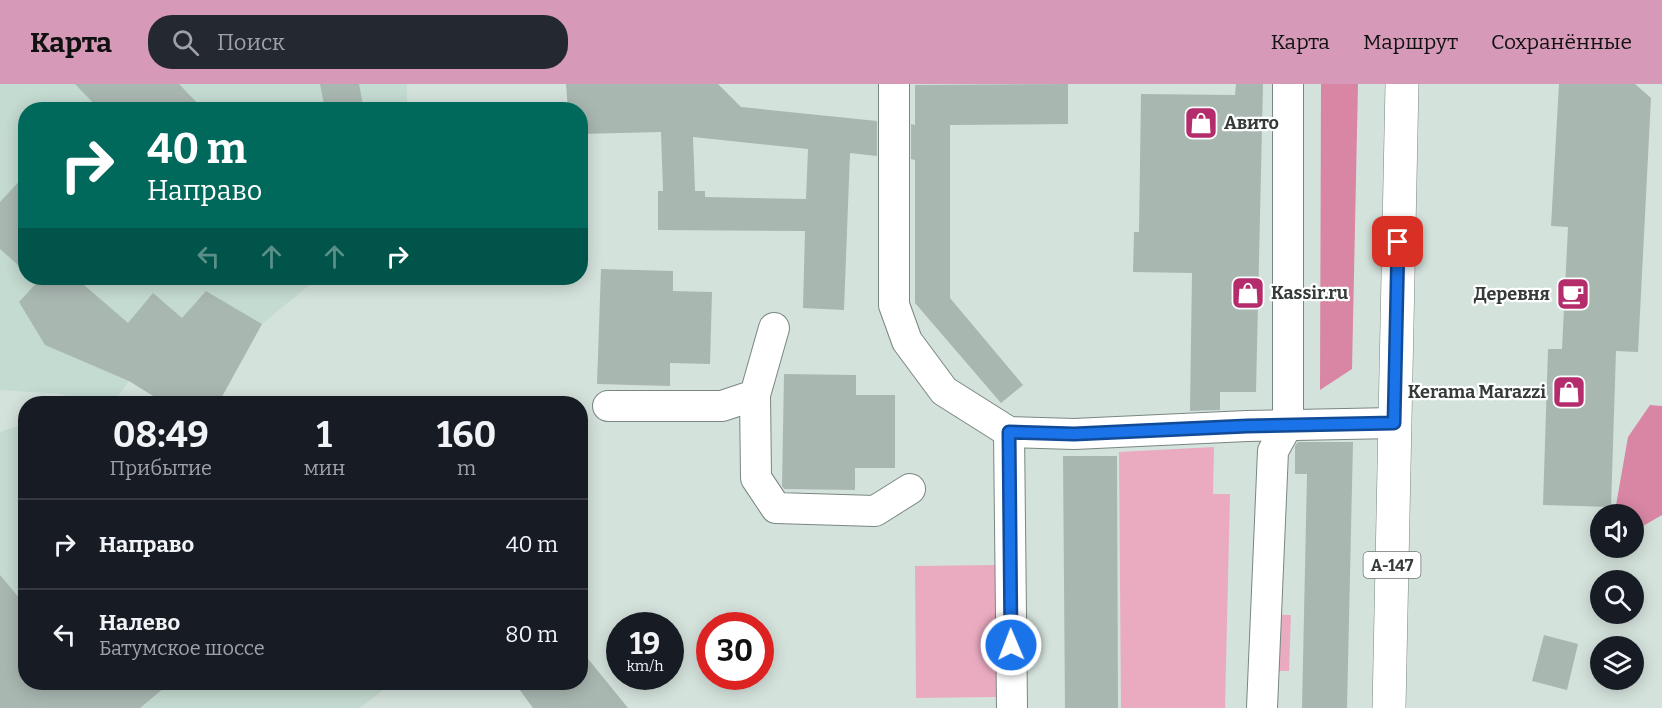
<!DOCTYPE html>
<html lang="ru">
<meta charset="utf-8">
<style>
:root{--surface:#171b24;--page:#242831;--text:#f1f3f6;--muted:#9ea1a6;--line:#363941;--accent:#d699b8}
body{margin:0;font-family:Bitter,serif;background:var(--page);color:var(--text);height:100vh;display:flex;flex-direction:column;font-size:22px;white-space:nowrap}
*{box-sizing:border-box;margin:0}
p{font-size:20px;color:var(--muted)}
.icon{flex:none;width:33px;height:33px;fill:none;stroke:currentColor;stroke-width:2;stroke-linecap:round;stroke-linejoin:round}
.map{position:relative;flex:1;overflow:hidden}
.drawer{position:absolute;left:18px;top:312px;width:570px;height:294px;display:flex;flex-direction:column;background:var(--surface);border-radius:24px;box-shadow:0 3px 15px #0003}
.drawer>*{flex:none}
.guide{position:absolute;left:18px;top:18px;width:570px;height:183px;border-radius:24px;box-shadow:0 3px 15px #0003;background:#00695c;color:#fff;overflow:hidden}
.tools{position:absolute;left:1590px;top:420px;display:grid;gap:12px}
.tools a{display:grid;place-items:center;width:54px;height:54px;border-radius:50%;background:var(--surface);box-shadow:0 3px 15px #0003;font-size:30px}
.speed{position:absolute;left:606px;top:528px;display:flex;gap:12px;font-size:30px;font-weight:700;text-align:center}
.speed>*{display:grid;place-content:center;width:78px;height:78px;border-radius:50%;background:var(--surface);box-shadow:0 3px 15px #0003;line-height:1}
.speed small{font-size:15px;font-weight:400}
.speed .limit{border:9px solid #d22;background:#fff;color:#111}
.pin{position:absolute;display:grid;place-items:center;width:51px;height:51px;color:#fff;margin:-26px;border-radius:12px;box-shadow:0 3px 9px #0006}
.me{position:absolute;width:66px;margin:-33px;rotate:359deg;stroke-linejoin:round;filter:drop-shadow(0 0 4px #0008)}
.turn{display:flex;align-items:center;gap:21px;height:126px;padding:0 30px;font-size:27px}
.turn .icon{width:78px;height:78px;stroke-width:2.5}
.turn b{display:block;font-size:42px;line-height:51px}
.lanes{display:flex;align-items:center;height:57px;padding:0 30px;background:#0003;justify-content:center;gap:30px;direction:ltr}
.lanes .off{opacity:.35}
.eta{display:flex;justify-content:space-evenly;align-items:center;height:102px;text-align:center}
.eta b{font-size:36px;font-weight:700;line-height:42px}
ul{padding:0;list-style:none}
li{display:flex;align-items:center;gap:18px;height:90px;padding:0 30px;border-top:2px solid var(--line)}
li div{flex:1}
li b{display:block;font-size:22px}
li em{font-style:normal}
header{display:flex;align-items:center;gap:36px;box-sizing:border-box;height:84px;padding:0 30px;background:var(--accent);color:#111}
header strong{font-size:28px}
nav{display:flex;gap:33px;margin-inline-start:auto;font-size:21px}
.search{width:420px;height:54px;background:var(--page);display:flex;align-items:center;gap:15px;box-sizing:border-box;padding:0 21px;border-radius:24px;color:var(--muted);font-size:22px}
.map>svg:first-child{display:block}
.built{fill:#c4dbd1}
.green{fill:#eaabc0}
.forest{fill:#d986a4}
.building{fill:#a9b7b1;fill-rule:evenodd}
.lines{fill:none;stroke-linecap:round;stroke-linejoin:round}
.street-casing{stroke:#798681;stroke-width:32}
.highway-casing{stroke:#798681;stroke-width:34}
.street{stroke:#fff;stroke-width:30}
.highway{stroke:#fff;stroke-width:33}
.route-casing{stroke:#114b97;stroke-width:15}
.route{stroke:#1a73e8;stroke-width:10}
.labels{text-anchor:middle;stroke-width:4.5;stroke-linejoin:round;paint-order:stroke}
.shield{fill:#fff;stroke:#727674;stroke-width:1.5}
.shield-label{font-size:16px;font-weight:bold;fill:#353b39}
.poi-label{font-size:18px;font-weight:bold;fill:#353b39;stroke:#fff;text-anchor:start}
</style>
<header>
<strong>Карта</strong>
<div class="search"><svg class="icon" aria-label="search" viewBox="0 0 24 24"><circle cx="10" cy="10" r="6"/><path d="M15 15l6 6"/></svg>Поиск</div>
<nav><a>Карта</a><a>Маршрут</a><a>Сохранённые</a></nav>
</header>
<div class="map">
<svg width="1662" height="624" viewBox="0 0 1662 624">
<rect width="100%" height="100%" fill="#d4e2dc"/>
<!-- built -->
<g class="built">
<path d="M0 0H407V25L26 26V194H318L262 240 206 207 129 297 113 319H83L61 310 0 306Z"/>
<path d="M25 339 26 598H385L388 602 360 624H0V348Z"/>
</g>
<!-- green -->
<g class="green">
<path d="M1214 363 1213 410H1230L1225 624H1121L1119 368Z"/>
<path d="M996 481 997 613 916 614 915 482Z"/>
<path d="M1279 531H1291L1289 587H1277Z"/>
</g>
<!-- forest -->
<g class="forest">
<path d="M1321 0H1358L1352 285 1320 306Z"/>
<path d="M1650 321 1662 322V431L1643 442 1634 437V430H1622L1615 427 1628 353Z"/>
</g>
<!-- building -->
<g class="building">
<path d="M75 0H179L204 26H100Z"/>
<path d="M320 0H359L364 26H325Z"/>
<path d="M566 0H718L741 23 877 37V72L850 69 844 226 803 224 805 147 658 146V107H663L661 48 580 50V26H568ZM693 53 808 65 806 115 705 113V107H695Z"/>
<path d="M1068 0V40L950 41V214L1023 301 1001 319 915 219V76L911 75V40L915 41V1Z"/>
<path d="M1236 0H1263L1256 308H1220V326L1190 327 1192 189 1133 188 1134 148H1139L1141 10 1235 11Z"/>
<path d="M1559 0H1635L1651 14 1638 268 1616 267 1611 423 1543 421 1548 265H1562L1568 143 1551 142Z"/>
<path d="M26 90V188L0 165V118Z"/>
<path d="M601 185 673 187V207L712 208 710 280 670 279V302L597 300Z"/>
<path d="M41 194H76L128 239 153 209 182 234 206 207 262 240 218 320H166L129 297 45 261 19 218Z"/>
<path d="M784 290 856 291V311H895V384H855V406L784 405 782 402Z"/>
<path d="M1298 358H1353L1347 624H1302L1307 390H1295V362Z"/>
<path d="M1063 372H1117L1118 624H1065Z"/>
<path d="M0 491 26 522V598H171L140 624H0Z"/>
<path d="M1544 551 1578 560 1567 606 1532 597Z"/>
<path d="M580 565 628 624H533L514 598H580Z"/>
</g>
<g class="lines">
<defs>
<g id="street">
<path d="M894 0V221L907 257 944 307 1009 348 1074 350 1247 342 1394 339"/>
<path d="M755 311 756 394 776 424 875 427 910 405"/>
<path d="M608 322H722L755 311 774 244"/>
<path d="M1009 348 1012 624"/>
<path d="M1262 624 1273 367 1288 340V0"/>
</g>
<path id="highway" d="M1389 624 1402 0"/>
</defs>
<!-- street casing -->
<use href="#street" class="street-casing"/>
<!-- highway casing -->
<use href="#highway" class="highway-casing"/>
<!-- street -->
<use href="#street" class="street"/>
<!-- highway -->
<use href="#highway" class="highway"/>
</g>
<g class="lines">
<defs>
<path id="route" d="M1011 561 1009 348 1074 350 1247 342 1394 339 1398 158"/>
</defs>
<!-- route casing -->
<use href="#route" class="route-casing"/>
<!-- route -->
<use href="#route" class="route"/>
</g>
<!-- icons -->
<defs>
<symbol id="shop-square" viewBox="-11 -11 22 22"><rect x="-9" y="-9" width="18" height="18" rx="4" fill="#b52c6c" stroke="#fff"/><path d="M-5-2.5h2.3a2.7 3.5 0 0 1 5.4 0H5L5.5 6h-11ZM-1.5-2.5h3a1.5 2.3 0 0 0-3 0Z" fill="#fff"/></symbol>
<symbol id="cafe-square" viewBox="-11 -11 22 22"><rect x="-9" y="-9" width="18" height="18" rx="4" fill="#b52c6c" stroke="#fff"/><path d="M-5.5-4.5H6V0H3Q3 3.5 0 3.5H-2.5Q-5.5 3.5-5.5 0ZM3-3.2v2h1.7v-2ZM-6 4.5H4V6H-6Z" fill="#fff"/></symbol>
</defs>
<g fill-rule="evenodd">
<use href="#shop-square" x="1182" y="20" width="38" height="38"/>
<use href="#shop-square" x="1229" y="190" width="38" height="38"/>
<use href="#cafe-square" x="1554" y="191" width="38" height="38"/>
<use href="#shop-square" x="1550" y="289" width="38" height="38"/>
</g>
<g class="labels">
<!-- shield labels -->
<rect class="shield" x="1363.5" y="468" width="57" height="26" rx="4.5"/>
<g class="shield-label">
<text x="1392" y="487">А-147</text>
</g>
<!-- poi labels -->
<g class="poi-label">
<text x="1224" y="45">Авито</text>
<text x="1271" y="215">Kassir.ru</text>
<text x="1550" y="216" text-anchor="end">Деревня</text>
<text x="1546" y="314" text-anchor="end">Kerama Marazzi</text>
</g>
</g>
</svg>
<div class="tools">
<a><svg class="icon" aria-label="sound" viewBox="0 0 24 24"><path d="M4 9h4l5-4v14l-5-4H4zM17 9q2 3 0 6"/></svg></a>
<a><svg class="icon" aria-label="search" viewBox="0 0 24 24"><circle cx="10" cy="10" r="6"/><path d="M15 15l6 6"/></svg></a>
<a><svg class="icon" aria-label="layers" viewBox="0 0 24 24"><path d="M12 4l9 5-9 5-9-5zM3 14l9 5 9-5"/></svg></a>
</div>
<div class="speed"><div>19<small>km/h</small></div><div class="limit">30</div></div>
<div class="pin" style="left:1398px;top:158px;background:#d93025"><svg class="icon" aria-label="arrive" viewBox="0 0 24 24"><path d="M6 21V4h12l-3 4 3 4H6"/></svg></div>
<svg class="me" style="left:1011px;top:561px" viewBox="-20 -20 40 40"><circle r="17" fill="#1a73e8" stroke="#fff" stroke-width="3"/><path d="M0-11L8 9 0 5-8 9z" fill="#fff"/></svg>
<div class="guide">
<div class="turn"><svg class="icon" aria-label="right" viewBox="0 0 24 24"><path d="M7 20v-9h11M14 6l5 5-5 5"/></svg><div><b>40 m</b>Направо</div></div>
<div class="lanes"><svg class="icon off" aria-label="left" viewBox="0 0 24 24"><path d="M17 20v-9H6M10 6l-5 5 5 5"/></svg><svg class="icon off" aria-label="ahead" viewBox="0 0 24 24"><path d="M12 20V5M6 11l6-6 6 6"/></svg><svg class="icon off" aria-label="ahead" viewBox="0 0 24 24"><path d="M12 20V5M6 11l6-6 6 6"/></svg><svg class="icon" aria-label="right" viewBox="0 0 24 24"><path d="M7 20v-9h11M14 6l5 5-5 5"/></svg></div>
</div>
<section class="drawer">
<div class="eta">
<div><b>08:49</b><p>Прибытие</p></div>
<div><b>1</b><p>мин</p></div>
<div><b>160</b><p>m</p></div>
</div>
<ul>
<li><svg class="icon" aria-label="right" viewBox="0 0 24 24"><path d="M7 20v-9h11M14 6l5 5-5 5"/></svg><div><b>Направо</b></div><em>40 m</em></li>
<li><svg class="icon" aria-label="left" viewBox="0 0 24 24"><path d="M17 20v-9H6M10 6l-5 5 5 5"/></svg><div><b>Налево</b><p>Батумское шоссе</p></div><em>80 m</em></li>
</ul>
</section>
</div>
